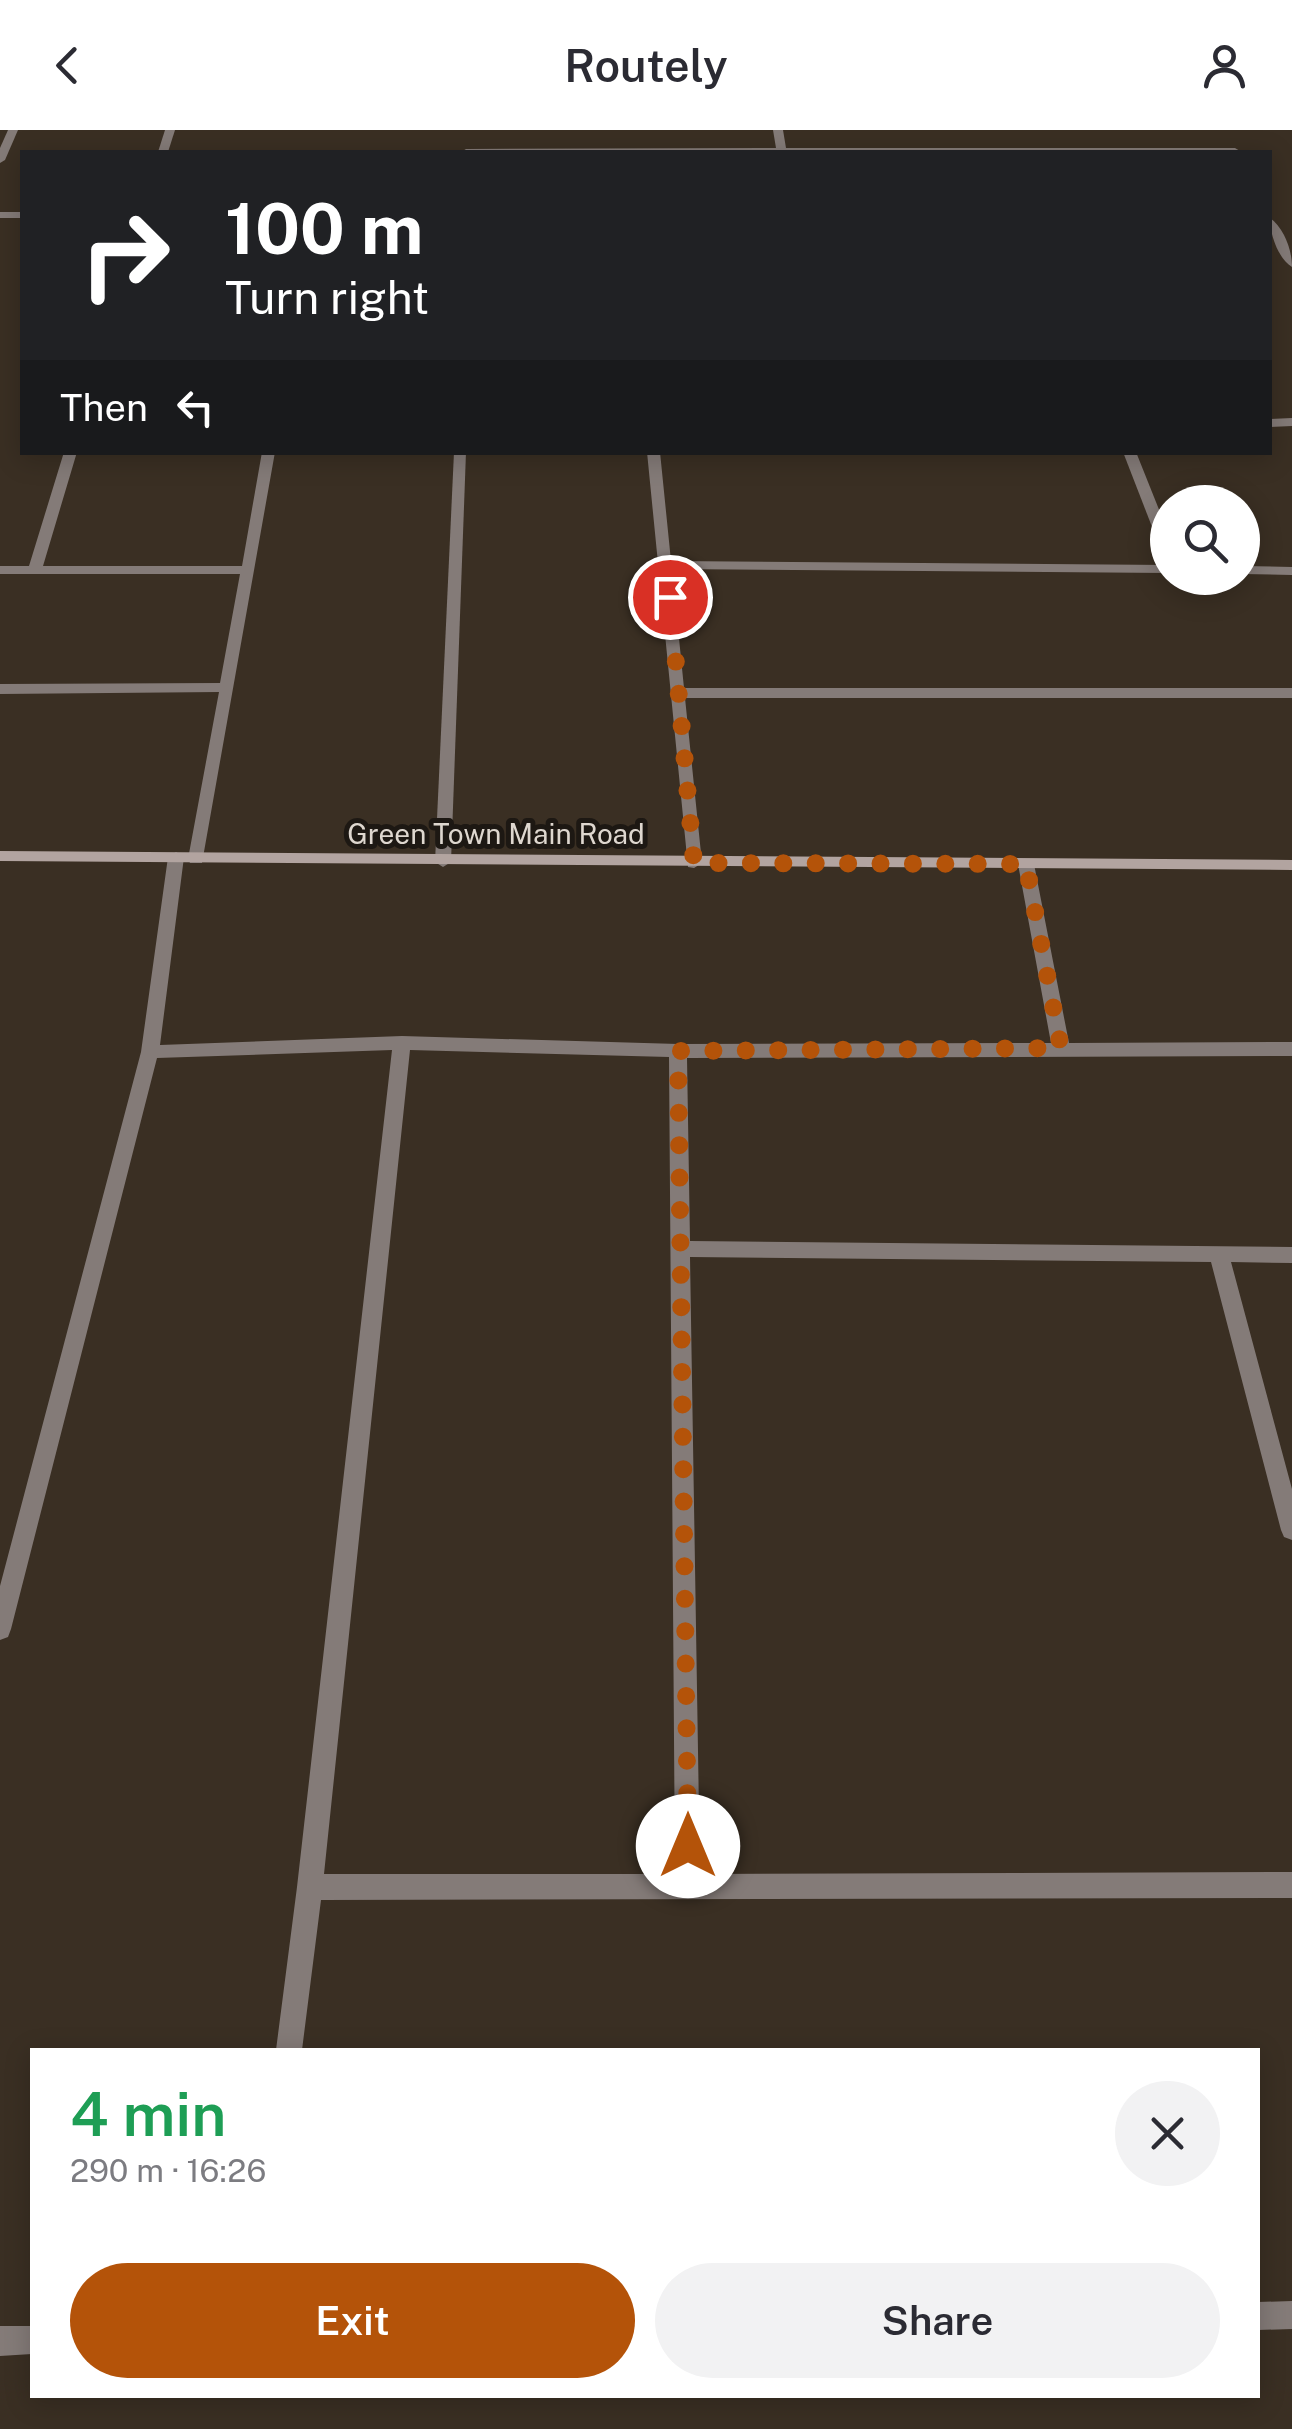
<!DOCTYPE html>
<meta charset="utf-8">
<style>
:root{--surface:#fff;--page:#f2f2f3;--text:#2b2b33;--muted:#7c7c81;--accent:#b45309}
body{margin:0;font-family:"Public Sans",sans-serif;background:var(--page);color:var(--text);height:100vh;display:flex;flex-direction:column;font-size:38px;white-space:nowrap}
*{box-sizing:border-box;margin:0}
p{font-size:32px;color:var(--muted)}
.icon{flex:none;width:55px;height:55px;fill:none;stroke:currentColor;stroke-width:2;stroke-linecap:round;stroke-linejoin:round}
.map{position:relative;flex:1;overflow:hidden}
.drawer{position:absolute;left:30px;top:1918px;width:1230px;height:350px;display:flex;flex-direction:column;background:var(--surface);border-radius:0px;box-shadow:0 5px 25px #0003}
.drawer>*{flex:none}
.guide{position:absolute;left:20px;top:20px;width:1252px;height:305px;border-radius:0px;box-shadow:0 5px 25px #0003;background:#202124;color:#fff;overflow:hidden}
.buttons{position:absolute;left:1150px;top:355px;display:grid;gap:20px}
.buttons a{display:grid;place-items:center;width:110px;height:110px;border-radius:50%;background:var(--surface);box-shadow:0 5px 25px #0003;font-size:50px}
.pin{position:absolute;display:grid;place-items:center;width:85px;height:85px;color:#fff;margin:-42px;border:5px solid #fff;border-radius:50%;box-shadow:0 2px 10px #0007}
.me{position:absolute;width:110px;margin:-55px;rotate:0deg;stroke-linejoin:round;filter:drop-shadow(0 0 8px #0008)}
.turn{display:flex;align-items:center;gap:35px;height:210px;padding:0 40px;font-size:45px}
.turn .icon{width:130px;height:130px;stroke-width:2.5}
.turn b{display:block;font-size:70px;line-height:85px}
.then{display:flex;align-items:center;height:95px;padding:0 40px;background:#0003;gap:20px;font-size:38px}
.round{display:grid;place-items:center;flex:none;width:105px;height:105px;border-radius:52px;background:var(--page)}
.head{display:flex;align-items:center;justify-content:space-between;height:170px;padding:0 40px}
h1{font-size:60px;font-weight:600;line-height:75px;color:#1e9e55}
.primary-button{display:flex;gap:20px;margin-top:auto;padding:20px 40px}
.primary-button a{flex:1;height:115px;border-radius:60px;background:var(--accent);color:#fff;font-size:40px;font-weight:600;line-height:115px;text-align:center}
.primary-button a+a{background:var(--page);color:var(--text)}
header{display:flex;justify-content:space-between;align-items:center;height:130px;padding:0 40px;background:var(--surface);font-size:45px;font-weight:600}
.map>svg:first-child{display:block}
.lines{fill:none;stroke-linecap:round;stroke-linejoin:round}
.street{fill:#847b78;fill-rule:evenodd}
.secondary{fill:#b2a4a0;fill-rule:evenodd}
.route{stroke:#b45309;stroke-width:18;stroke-dasharray:0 32.4}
.labels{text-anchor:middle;stroke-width:10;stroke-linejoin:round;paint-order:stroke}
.street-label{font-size:28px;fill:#ded7cf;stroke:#1d1813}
</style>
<header><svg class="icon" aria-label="back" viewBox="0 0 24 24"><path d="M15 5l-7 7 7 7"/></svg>Routely<svg class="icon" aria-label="person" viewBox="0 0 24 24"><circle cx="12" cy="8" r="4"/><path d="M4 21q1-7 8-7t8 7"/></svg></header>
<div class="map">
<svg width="1292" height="2299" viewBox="0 0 1292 2299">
<rect width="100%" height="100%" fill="#3a2f23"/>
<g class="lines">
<!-- street -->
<g class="street">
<path d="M8 0H18L5 30 0 33V18Z"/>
<path d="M165 0H175L168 22H158Z"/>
<path d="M773 0H783L786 18H1235L1240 21 461 22 466 19 776 18Z"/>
<rect x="0" y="82" width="22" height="6"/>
<path d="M1270 88C1284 98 1292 120 1292 137 1278 128 1270 105 1270 88Z"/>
<path d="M1292 288V296L1270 297V289Z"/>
<path d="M64 322H77L43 436H242L262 322H275L202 733H190L188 729 219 562 0 564V554L220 553 240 444H0V436H29Z"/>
<path d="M454 322H466L451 732 443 737 435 732Z"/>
<path d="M647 322H660L671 431 1168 435V443L672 439 684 558H1292V568H685L702 733 694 738 688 737Z"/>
<path d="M1123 322H1136L1168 402V424L1161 420Z"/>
<path d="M1242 436 1292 437V445L1242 444Z"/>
<path d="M176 722 184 727 160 915 402 906 678 914 1051 913 1018 734 1026 729 1034 734 1069 913 1292 912V926L687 928 690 1111 1292 1117V1133L1231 1132 1292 1359V1410L1284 1407 1281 1400 1211 1132 690 1127 700 1744 1292 1742V1768L321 1770 302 1920H276L297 1757 392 920 157 928 11 1499 8 1507 0 1510V1456L141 922 168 727ZM410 920 669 927 675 1744H324Z"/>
<path d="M1292 2171V2199L1258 2200V2172Z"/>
<path d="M0 2196H32V2224L0 2226Z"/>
</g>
<!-- secondary -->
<path class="secondary" d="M0 721 1292 730V740L0 731Z"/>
</g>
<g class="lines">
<!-- route -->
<path class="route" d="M670 467 694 733 1026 734 1061 918 678 921 688 1716"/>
</g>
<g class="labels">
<!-- street labels -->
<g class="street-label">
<text x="496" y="714">Green Town Main Road</text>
</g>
</g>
</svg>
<div class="buttons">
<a><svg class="icon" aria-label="search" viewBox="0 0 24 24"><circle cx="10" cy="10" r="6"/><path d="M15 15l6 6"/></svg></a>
</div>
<div class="pin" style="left:670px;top:467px;background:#d93025"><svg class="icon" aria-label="arrive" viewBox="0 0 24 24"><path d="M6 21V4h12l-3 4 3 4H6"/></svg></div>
<svg class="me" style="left:688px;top:1716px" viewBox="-20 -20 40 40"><circle r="19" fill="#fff"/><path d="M0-13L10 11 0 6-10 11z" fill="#b45309"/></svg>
<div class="guide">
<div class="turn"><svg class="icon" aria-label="right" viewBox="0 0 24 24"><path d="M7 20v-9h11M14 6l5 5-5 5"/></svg><div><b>100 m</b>Turn right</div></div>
<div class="then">Then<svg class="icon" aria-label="left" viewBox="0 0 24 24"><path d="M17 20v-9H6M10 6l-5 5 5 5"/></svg></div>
</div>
<section class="drawer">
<div class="head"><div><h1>4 min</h1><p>290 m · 16:26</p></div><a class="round"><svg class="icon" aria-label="close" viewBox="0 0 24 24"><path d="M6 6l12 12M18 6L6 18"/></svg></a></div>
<div class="primary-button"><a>Exit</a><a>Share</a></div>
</section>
</div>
